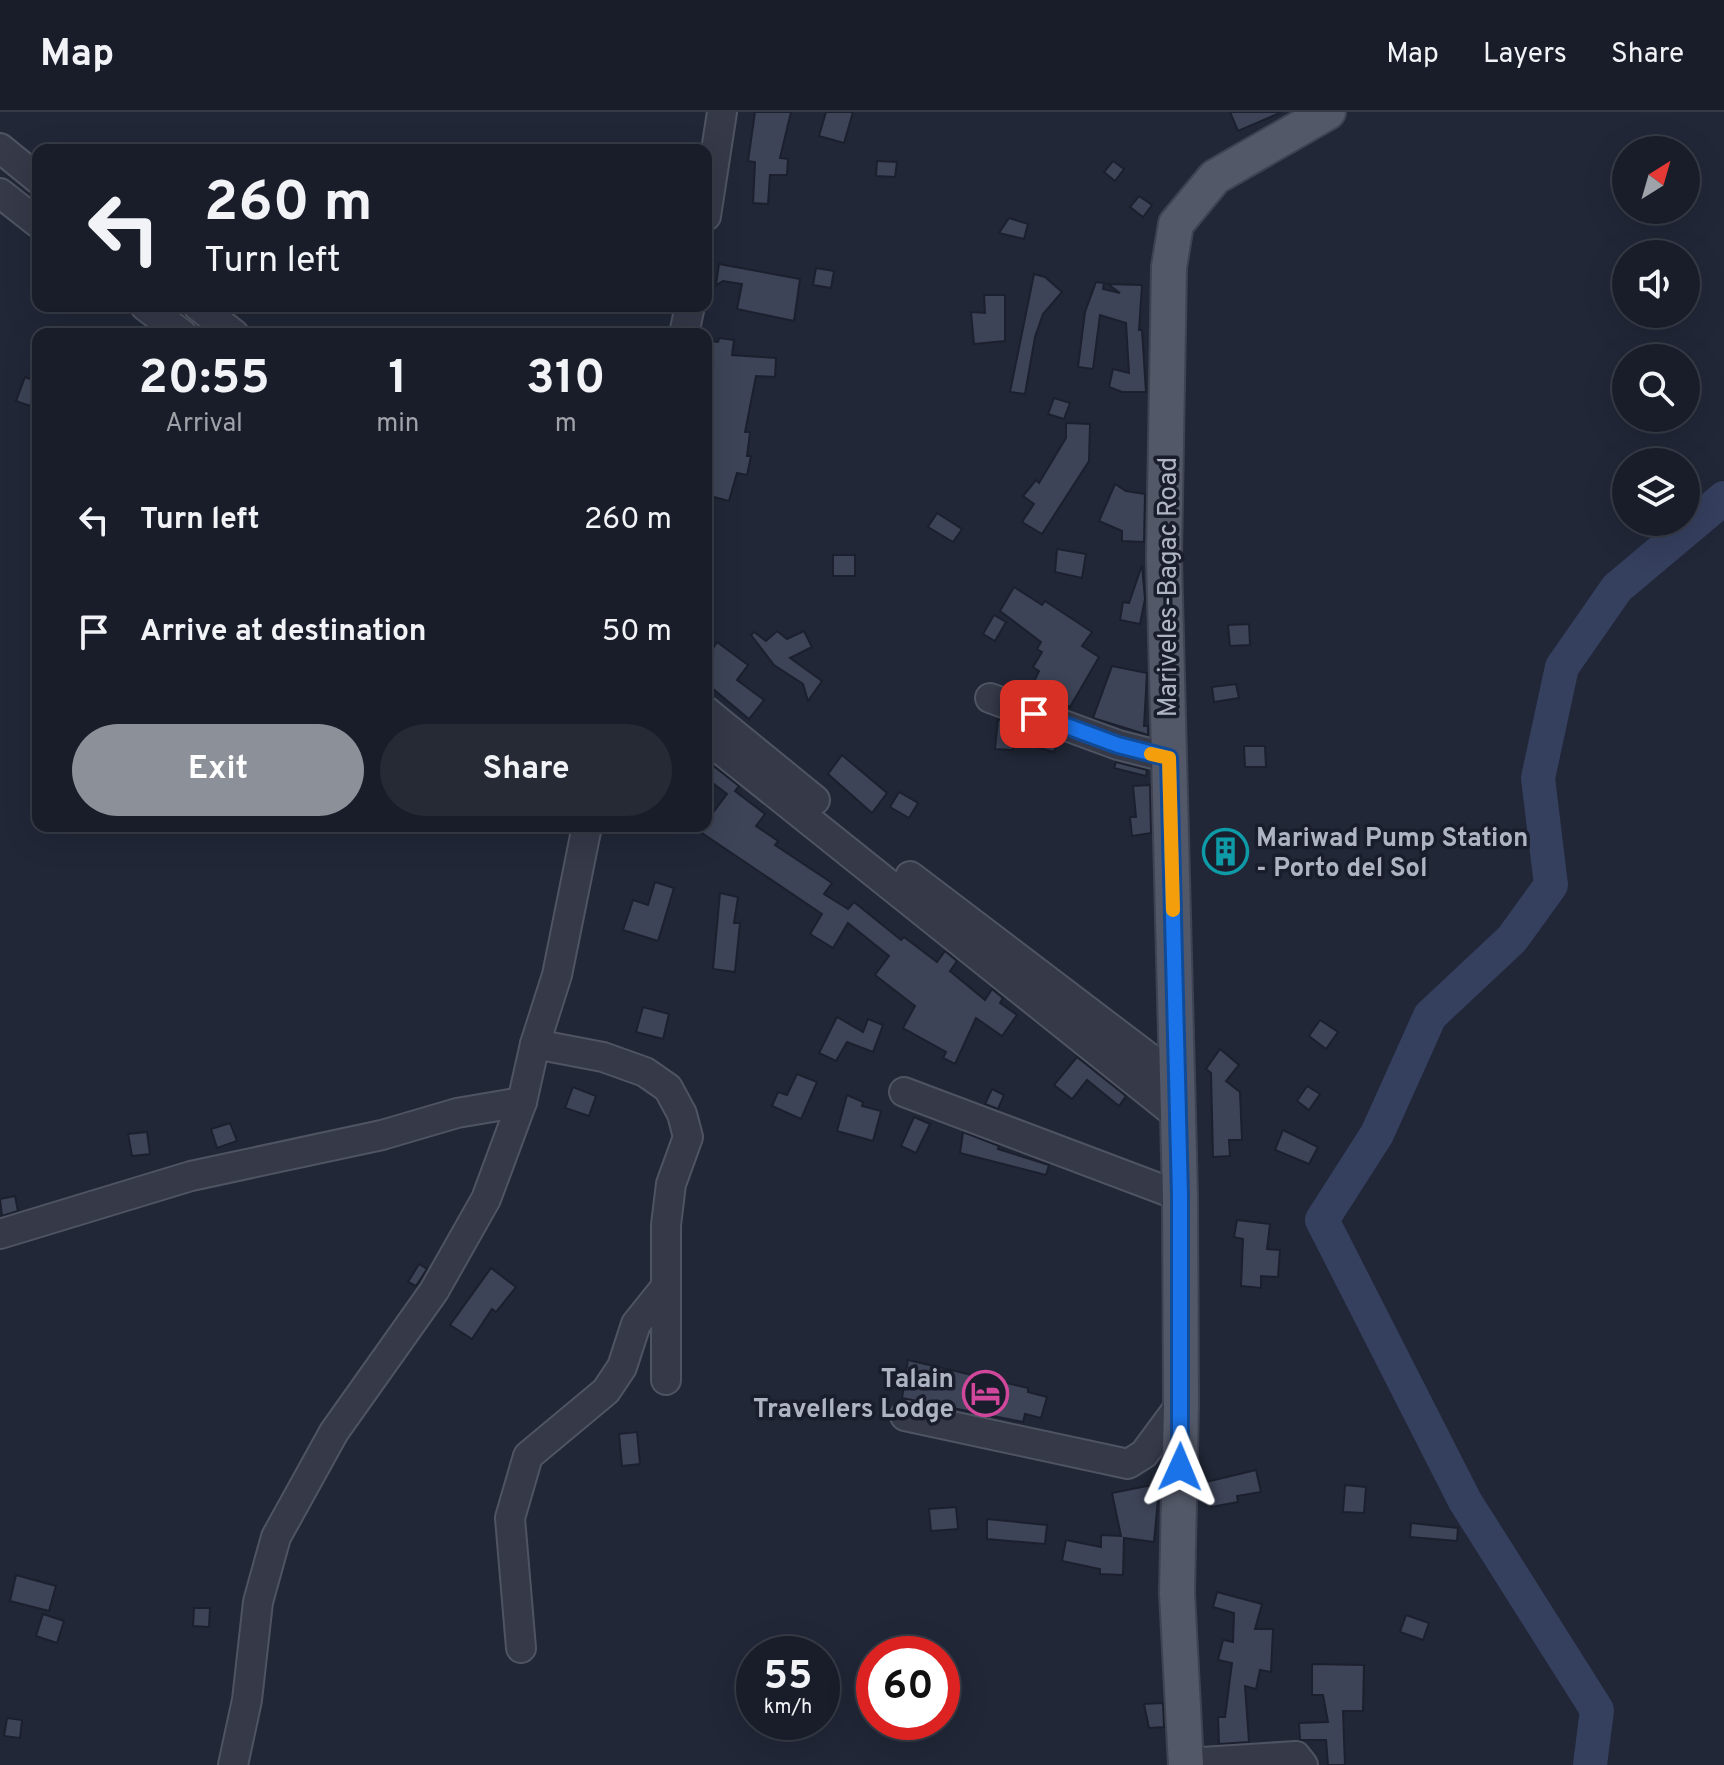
<!DOCTYPE html>
<style>
:root{--surface:#191d29;--page:#262a35;--text:#f1f3f6;--muted:#9fa2a8;--line:#373b46;--accent:#8c9099}
body{margin:0;font-family:Overpass,sans-serif;background:var(--page);color:var(--text);height:100vh;display:flex;flex-direction:column;font-size:30px;white-space:nowrap}
*{box-sizing:border-box;margin:0}
p{font-size:26px;color:var(--muted)}
.icon{flex:none;width:44px;height:44px;fill:none;stroke:currentColor;stroke-width:2;stroke-linecap:round;stroke-linejoin:round}
.map{position:relative;flex:1;overflow:hidden}
.drawer{position:absolute;left:32px;top:216px;width:680px;height:504px;display:flex;flex-direction:column;background:var(--surface);border-radius:16px;box-shadow:0 8px 32px #0002,0 0 0 2px var(--line)}
.drawer>*{flex:none}
.banner{position:absolute;left:32px;top:32px;width:680px;height:168px;border-radius:16px;box-shadow:0 8px 32px #0002,0 0 0 2px var(--line);background:#191d29;color:var(--text);overflow:hidden}
.needle{width:52px;rotate:37deg}
.tools{position:absolute;left:1612px;top:24px;display:grid;gap:16px}
.tools a{display:grid;place-items:center;width:88px;height:88px;border-radius:50%;background:var(--surface);box-shadow:0 8px 32px #0002,0 0 0 2px var(--line);font-size:40px}
.speed{position:absolute;left:736px;top:1524px;display:flex;gap:16px;font-size:40px;font-weight:700;text-align:center}
.speed>*{display:grid;place-content:center;width:104px;height:104px;border-radius:50%;background:var(--surface);box-shadow:0 8px 32px #0002,0 0 0 2px var(--line);line-height:1}
.speed small{font-size:20px;font-weight:400}
.speed .limit{border:12px solid #d22;background:#fff;color:#111}
.pin{position:absolute;display:grid;place-items:center;width:68px;height:68px;color:#fff;margin:-34px;border-radius:16px;box-shadow:0 4px 12px #0006}
.me{position:absolute;width:88px;margin:-44px;rotate:1deg;stroke-linejoin:round;filter:drop-shadow(0 0 6px #0008)}
.turn{display:flex;align-items:center;gap:28px;height:168px;padding:0 40px;font-size:36px}
.turn .icon{width:104px;height:104px;stroke-width:2.5}
.turn b{display:block;font-size:56px;line-height:68px}
.eta{display:flex;justify-content:space-evenly;align-items:center;height:136px;text-align:center}
.eta b{font-size:48px;font-weight:700;line-height:56px}
.action{display:flex;gap:16px;margin-top:auto;padding:16px 40px}
.action a{flex:1;height:92px;border-radius:48px;background:var(--accent);color:#fff;font-size:32px;font-weight:700;line-height:92px;text-align:center}
.action a+a{background:var(--page);color:var(--text)}
ul{padding:0;list-style:none}
li{display:flex;align-items:center;gap:24px;height:112px;padding:0 40px}
li div{flex:1}
li b{display:block;font-size:30px}
li em{font-style:normal}
header{display:flex;align-items:center;gap:48px;box-sizing:border-box;height:112px;padding:0 40px;background:var(--surface);border-bottom:2px solid var(--line)}
header strong{font-size:38px}
nav{display:flex;gap:44px;margin-inline-start:auto;font-size:28px}
.map>svg:first-child{display:block}
.lines{fill:none;stroke-linecap:round;stroke-linejoin:round}
.river{stroke:#353f5e;stroke-width:34}
.building{fill:#3d4457;stroke:#1c202e;stroke-width:2}
.minor-casing{stroke:#4f5462;stroke-width:32}
.major-casing{stroke:#3e4251;stroke-width:38}
.minor{stroke:#353948;stroke-width:28}
.major{stroke:#535868;stroke-width:34}
.route-casing{stroke:#114b97;stroke-width:20}
.route{stroke:#1a73e8;stroke-width:14}
.slow{stroke:#f59e0b;stroke-width:14}
.labels{text-anchor:middle;stroke-width:7;stroke-linejoin:round;paint-order:stroke}
.street-label{font-size:26px;fill:#afb4c4;stroke:#1a1e2c}
.poi-label{font-size:26px;font-weight:bold;fill:#afb4c4;stroke:#1a1e2c;text-anchor:start}
</style>
<header>
<strong>Map</strong>
<nav><a>Map</a><a>Layers</a><a>Share</a></nav>
</header>
<div class="map">
<svg width="1724" height="1653" viewBox="0 0 1724 1653">
<rect width="100%" height="100%" fill="#212737"/>
<g class="lines">
<!-- river -->
<path class="river" d="M1590 1653 1597 1598 1465 1389 1322 1108 1377 1022 1430 904 1512 827 1551 773 1538 666 1562 555 1617 476 1724 386"/>
</g>
<!-- building -->
<g class="building">
<path d="M755 0H791L780 46 788 47 787 63H770L768 92 753 91 755 50 748 49Z"/>
<path d="M826 0H853L844 31 819 24Z"/>
<path d="M1230 0H1282L1238 19Z"/>
<path d="M877 49 897 50 895 65 876 64Z"/>
<path d="M1113 49 1124 57 1115 69 1104 60Z"/>
<path d="M1139 84 1152 93 1143 105 1130 95Z"/>
<path d="M1009 106 1028 112 1024 127 999 121Z"/>
<path d="M719 152 800 167 794 209 737 197 742 172 723 169 716 173Z"/>
<path d="M816 156 834 159 831 176 813 173Z"/>
<path d="M1034 162 1045 165 1062 180 1043 202 1035 225 1025 282 1010 280Z"/>
<path d="M1096 170 1104 171 1103 177 1120 181 1108 172 1142 173 1139 218H1142L1146 280H1122L1109 275 1113 257 1129 261 1126 211 1100 203 1093 257 1078 255 1085 200Z"/>
<path d="M984 183H1005V229L974 232 971 200 985 201Z"/>
<path d="M719 226 734 228 732 243 776 246 775 265 756 264 745 320H750L747 344H751L747 363 737 361 729 389 706 383V256L711 229 718 230Z"/>
<path d="M25 265 38 270 30 294 16 289Z"/>
<path d="M1054 286 1070 291 1064 307 1048 302Z"/>
<path d="M1066 311 1090 312 1089 349 1042 422 1022 410 1034 392 1023 384 1036 368 1039 371 1066 326Z"/>
<path d="M1115 372 1126 379 1145 382 1144 430 1122 429V419L1099 409Z"/>
<path d="M937 401 962 417 953 430 928 415Z"/>
<path d="M1057 437 1086 442 1082 466 1055 460Z"/>
<rect x="833" y="443" width="22" height="21"/>
<path d="M1142 453 1145 487 1140 512 1120 508 1123 490 1129 491Z"/>
<path d="M1014 475 1042 493 1045 489 1092 520 1082 534 1099 545 1070 595 1047 581 1044 588 1028 582 1039 559 1033 555 1042 540 1037 537 1041 530 1000 499Z"/>
<path d="M994 503 1006 510 995 529 983 522Z"/>
<path d="M1249 512 1250 533 1230 534 1228 513Z"/>
<path d="M777 519 787 527 804 519 812 535 790 546 822 569 808 589 803 572 774 553 751 523 754 520 766 529Z"/>
<path d="M717 530 748 553 737 568 764 588 749 607 706 571V548Z"/>
<path d="M1112 554 1147 561 1144 614H1148V623L1093 606Z"/>
<path d="M1236 572 1239 586 1214 590 1212 575Z"/>
<path d="M998 607 1057 629 1054 640 1013 629V638L995 637Z"/>
<path d="M1244 634H1265L1266 655H1245Z"/>
<path d="M842 643 887 681 872 701 828 662Z"/>
<path d="M706 648 739 674 735 679 765 702 756 714 778 729 775 733 832 771 824 782 848 797 854 790 901 828 904 825 937 850 945 839 957 849 950 859 985 888 992 877 1003 886 1000 891 1017 903 1002 924 976 906 955 952 943 946 946 940 903 916 915 894 875 863 889 844 848 811 833 836 810 822 822 802 699 719 727 682 706 666Z"/>
<path d="M1116 650 1147 658 1146 664 1114 656Z"/>
<path d="M1150 673 1151 721 1132 724 1130 705H1136L1133 674Z"/>
<path d="M899 680 918 691 909 706 890 695Z"/>
<path d="M1211 730H1238L1239 750 1211 749Z"/>
<path d="M655 770 674 776 658 829 623 818 633 788 648 793Z"/>
<path d="M720 781 738 785 734 811H740L735 860 713 857Z"/>
<path d="M643 895 669 902 663 927 636 920Z"/>
<path d="M837 905 863 920 868 907 883 913 873 940 847 930 836 949 819 941Z"/>
<path d="M1320 908 1338 920 1326 937 1309 924Z"/>
<path d="M1220 937 1239 953 1226 969 1240 980 1242 1028H1229L1230 1044 1213 1045 1211 961 1206 957Z"/>
<path d="M1077 945 1126 984 1119 994 1087 968 1072 987 1054 973Z"/>
<path d="M797 962 817 970 801 1007 772 994 778 980 787 983Z"/>
<path d="M1307 974 1320 982 1309 998 1297 989Z"/>
<path d="M573 975 596 984 589 1004 565 996Z"/>
<path d="M992 977 1004 983 998 997 985 992Z"/>
<path d="M847 983 863 990 862 994 881 999 873 1029 837 1019Z"/>
<path d="M914 1005 930 1012 916 1041 901 1034Z"/>
<path d="M230 1011 237 1029 217 1036 211 1017Z"/>
<path d="M1283 1018 1318 1035 1309 1052 1275 1038Z"/>
<path d="M147 1020 150 1042 132 1044 128 1022Z"/>
<path d="M963 1020 999 1034 998 1037 1049 1053 1046 1063 960 1041Z"/>
<path d="M15 1084 18 1099 2 1104 0 1087Z"/>
<path d="M1237 1108 1270 1112 1267 1137 1280 1138 1278 1165 1261 1164V1176L1241 1174 1243 1127 1234 1125Z"/>
<path d="M419 1152 427 1157 416 1174 408 1170Z"/>
<path d="M491 1156 516 1175 496 1200 492 1197 472 1227 450 1213Z"/>
<path d="M908 1248 1028 1276V1280L1047 1285 1041 1306 1025 1302 1023 1310 902 1286Z"/>
<path d="M637 1320 640 1352 622 1354 619 1322Z"/>
<path d="M1256 1358 1261 1380 1237 1384 1238 1390 1211 1395 1206 1370Z"/>
<path d="M1345 1373 1366 1375 1364 1401 1343 1400Z"/>
<path d="M1147 1374 1159 1376 1154 1430 1124 1426 1123 1463 1100 1462V1457L1062 1449 1066 1428 1101 1435V1423L1121 1424 1112 1381Z"/>
<path d="M956 1395 958 1417 931 1419 929 1397Z"/>
<path d="M987 1407 1047 1413 1045 1432 987 1427Z"/>
<path d="M1411 1411 1458 1416 1457 1429 1410 1425Z"/>
<path d="M16 1463 56 1474 49 1499 10 1489Z"/>
<path d="M1217 1480 1262 1492 1255 1517H1273L1271 1560 1260 1558 1256 1577 1245 1574 1249 1630 1219 1632 1218 1605H1225L1232 1551 1218 1548 1223 1528 1233 1530 1234 1501 1213 1495Z"/>
<path d="M194 1496H210L209 1515 193 1514Z"/>
<path d="M43 1502 64 1509 57 1531 36 1524Z"/>
<path d="M1406 1503 1429 1511 1423 1528 1400 1520Z"/>
<path d="M1312 1552 1364 1553 1363 1599H1343L1345 1653H1328L1326 1628H1300L1299 1611 1328 1610 1323 1583H1312Z"/>
<path d="M1163 1591 1164 1615 1149 1616 1144 1592Z"/>
<path d="M7 1606 22 1608 20 1626 4 1624Z"/>
</g>
<g class="lines">
<defs>
<g id="minor">
<path d="M0 36 38 67"/>
<path d="M0 81 38 111"/>
<path d="M706 104 722 0"/>
<path d="M145 194 182 222"/>
<path d="M198 194 234 222"/>
<path d="M684 222 690 194"/>
<path d="M990 586 1118 633 1169 646"/>
<path d="M706 599 815 688"/>
<path d="M706 626 1177 1003"/>
<path d="M910 764 1177 967"/>
<path d="M535 932 603 945 645 960 668 976 682 1002 688 1025 671 1072 666 1113V1268"/>
<path d="M904 980 1180 1084"/>
<path d="M0 1122 191 1064 382 1023 457 1001 522 990"/>
<path d="M905 1304 1128 1352 1144 1342 1181 1292"/>
<path d="M521 1536 510 1406 528 1344 606 1279 622 1255 636 1212 664 1177"/>
<path d="M1186 1651 1296 1644 1303 1653"/>
<path d="M233 1653 247 1588 258 1490 276 1425 334 1320 434 1179 486 1087 522 990 535 932 557 863 587 714"/>
</g>
<path id="major" d="M1186 1653 1177 1481 1181 1292 1180 1084 1164 445 1169 155 1176 112 1215 65 1328 0"/>
</defs>
<!-- minor casing -->
<use href="#minor" class="minor-casing"/>
<!-- major casing -->
<use href="#major" class="major-casing"/>
<!-- minor -->
<use href="#minor" class="minor"/>
<!-- major -->
<use href="#major" class="major"/>
</g>
<g class="lines">
<defs>
<path id="route" d="M1034 602 1118 633 1169 646 1180 1084V1355"/>
</defs>
<!-- route casing -->
<use href="#route" class="route-casing"/>
<!-- route -->
<use href="#route" class="route"/>
<!-- slow -->
<path class="slow" d="M1151 642 1169 646 1173 798"/>
</g>
<!-- icons -->
<defs>
<symbol id="building-ring" viewBox="-11 -11 22 22"><circle r="9.5" fill="#1a1e2c" stroke="#0f9aa8" stroke-width="1.5"/><path d="M-4-6H4V6H1V3H-1V6H-4ZM-2.5-4.3h1.7v1.8h-1.7ZM.8-4.3h1.7v1.8H.8ZM-2.5-1h1.7V.8h-1.7ZM.8-1h1.7V.8H.8Z" fill="#0f9aa8"/></symbol>
<symbol id="hotel-ring" viewBox="-11 -11 22 22"><circle r="9.5" fill="#1a1e2c" stroke="#d1479c" stroke-width="1.5"/><path d="M-6-4.5h1.5V1H6V5H4.5V3h-9V5H-6ZM-4 0a1.8 1.8 0 1 1 3.6 0ZM.5 0V-2.5h3Q6-2.5 6 0Z" fill="#d1479c"/></symbol>
</defs>
<g fill-rule="evenodd">
<use href="#building-ring" x="1200" y="714" width="51" height="51"/>
<use href="#hotel-ring" x="960" y="1256" width="51" height="51"/>
</g>
<g class="labels">
<!-- street labels -->
<g class="street-label">
<text transform="translate(1167 475) rotate(-90)" y="9">Mariveles-Bagac Road</text>
</g>
<!-- poi labels -->
<g class="poi-label">
<text x="1256" y="734">Mariwad Pump Station<tspan x="1256" dy="30">- Porto del Sol</tspan></text>
<text x="954" y="1275" text-anchor="end">Talain<tspan x="954" dy="30">Travellers Lodge</tspan></text>
</g>
</g>
</svg>
<div class="tools">
<a><svg class="needle" viewBox="-14 -14 28 28"><path d="M0-13l5 13h-10z" fill="#e53935"/><path d="M0 13l5-13h-10z" fill="#9fa2a8"/></svg></a>
<a><svg class="icon" aria-label="sound" viewBox="0 0 24 24"><path d="M4 9h4l5-4v14l-5-4H4zM17 9q2 3 0 6"/></svg></a>
<a><svg class="icon" aria-label="search" viewBox="0 0 24 24"><circle cx="10" cy="10" r="6"/><path d="M15 15l6 6"/></svg></a>
<a><svg class="icon" aria-label="layers" viewBox="0 0 24 24"><path d="M12 4l9 5-9 5-9-5zM3 14l9 5 9-5"/></svg></a>
</div>
<div class="speed"><div>55<small>km/h</small></div><div class="limit">60</div></div>
<div class="pin" style="left:1034px;top:602px;background:#d93025"><svg class="icon" aria-label="arrive" viewBox="0 0 24 24"><path d="M6 21V4h12l-3 4 3 4H6"/></svg></div>
<svg class="me" style="left:1180px;top:1355px" viewBox="-20 -20 40 40"><path d="M0-17L14 15 0 8-14 15z" fill="#1a73e8" stroke="#fff" stroke-width="4"/></svg>
<div class="banner">
<div class="turn"><svg class="icon" aria-label="left" viewBox="0 0 24 24"><path d="M17 20v-9H6M10 6l-5 5 5 5"/></svg><div><b>260 m</b>Turn left</div></div>
</div>
<section class="drawer">
<div class="eta">
<div><b>20:55</b><p>Arrival</p></div>
<div><b>1</b><p>min</p></div>
<div><b>310</b><p>m</p></div>
</div>
<ul>
<li><svg class="icon" aria-label="left" viewBox="0 0 24 24"><path d="M17 20v-9H6M10 6l-5 5 5 5"/></svg><div><b>Turn left</b></div><em>260 m</em></li>
<li><svg class="icon" aria-label="arrive" viewBox="0 0 24 24"><path d="M6 21V4h12l-3 4 3 4H6"/></svg><div><b>Arrive at destination</b></div><em>50 m</em></li>
</ul>
<div class="action"><a>Exit</a><a>Share</a></div>
</section>
</div>
